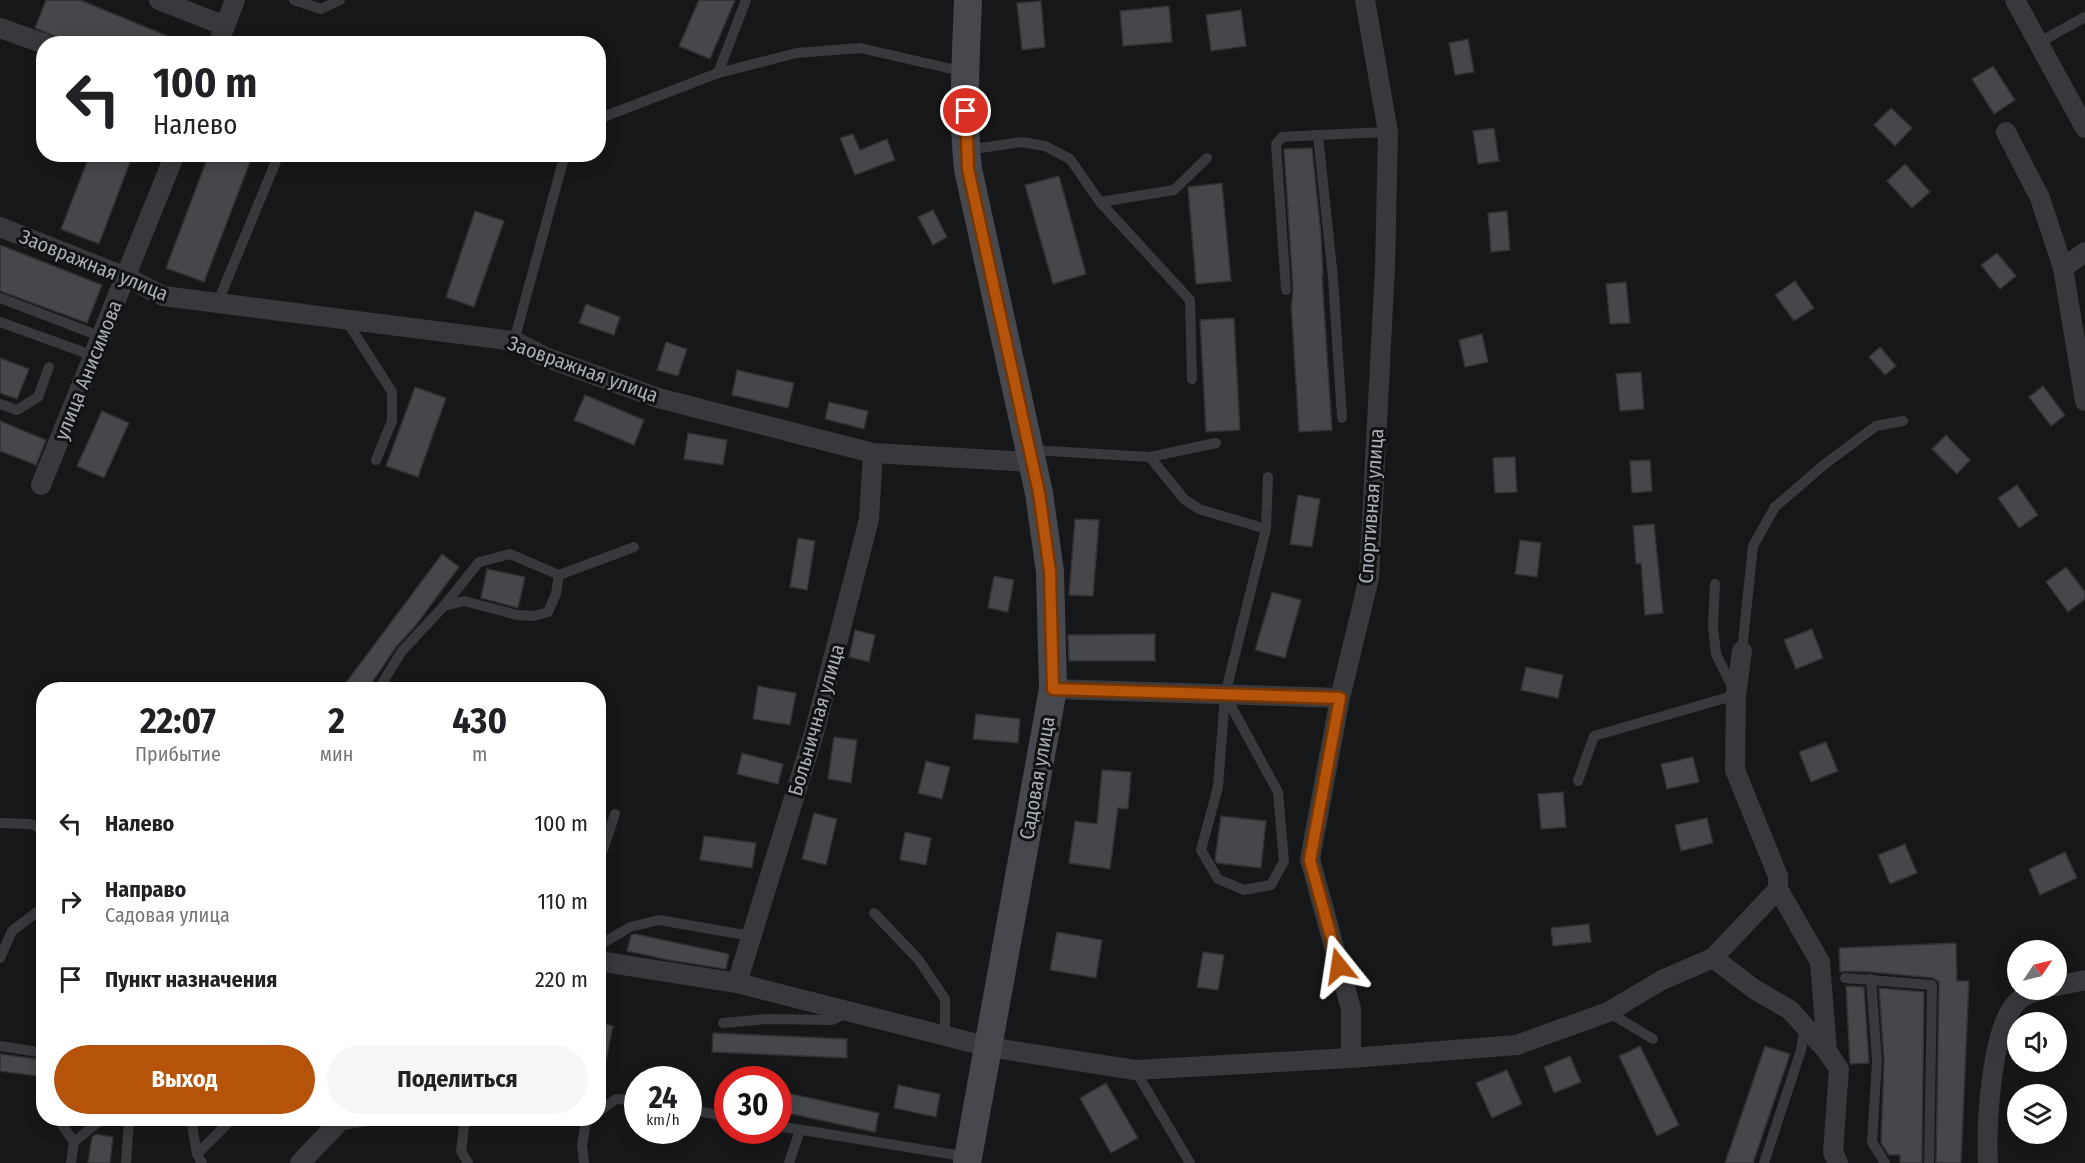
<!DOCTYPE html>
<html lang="ru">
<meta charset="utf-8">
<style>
:root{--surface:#fff;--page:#f6f6f6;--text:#202124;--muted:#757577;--accent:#b45309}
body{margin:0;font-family:"Fira Sans Condensed",sans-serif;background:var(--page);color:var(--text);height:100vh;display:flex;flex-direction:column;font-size:22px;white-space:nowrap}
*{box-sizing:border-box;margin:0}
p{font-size:20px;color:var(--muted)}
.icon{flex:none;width:33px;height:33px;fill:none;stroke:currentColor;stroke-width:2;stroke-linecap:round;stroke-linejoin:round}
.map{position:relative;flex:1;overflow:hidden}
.side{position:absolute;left:36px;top:682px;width:570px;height:444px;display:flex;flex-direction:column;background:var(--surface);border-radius:24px;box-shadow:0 3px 15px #0003}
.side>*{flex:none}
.hud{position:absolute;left:36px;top:36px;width:570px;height:126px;border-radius:24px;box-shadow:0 3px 15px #0003;background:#fff;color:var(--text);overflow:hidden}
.needle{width:39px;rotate:55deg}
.fabs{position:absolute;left:2007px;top:940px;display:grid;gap:12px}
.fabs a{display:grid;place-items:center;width:60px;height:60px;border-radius:50%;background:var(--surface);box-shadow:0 3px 15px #0003;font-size:30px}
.speed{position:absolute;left:624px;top:1066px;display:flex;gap:12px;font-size:30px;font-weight:700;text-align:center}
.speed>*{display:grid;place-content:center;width:78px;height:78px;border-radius:50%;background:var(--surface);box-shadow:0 3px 15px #0003;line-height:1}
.speed small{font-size:15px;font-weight:400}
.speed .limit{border:9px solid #d22;background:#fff;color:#111}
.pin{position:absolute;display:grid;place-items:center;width:51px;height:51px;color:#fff;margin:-26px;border:3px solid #fff;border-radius:50%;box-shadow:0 2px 6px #0007}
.me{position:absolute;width:66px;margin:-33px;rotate:345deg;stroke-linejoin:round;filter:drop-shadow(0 0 4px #0008)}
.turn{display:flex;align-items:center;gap:21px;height:126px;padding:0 18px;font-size:27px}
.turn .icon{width:78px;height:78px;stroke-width:2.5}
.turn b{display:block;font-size:42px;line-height:51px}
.eta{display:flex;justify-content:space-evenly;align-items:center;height:102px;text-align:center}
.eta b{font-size:36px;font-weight:700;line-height:42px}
.cta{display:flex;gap:12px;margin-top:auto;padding:12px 18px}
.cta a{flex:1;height:69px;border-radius:36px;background:var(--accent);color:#fff;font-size:24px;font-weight:700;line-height:69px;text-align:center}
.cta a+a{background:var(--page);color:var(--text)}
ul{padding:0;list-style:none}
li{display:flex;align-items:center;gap:18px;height:78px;padding:0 18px}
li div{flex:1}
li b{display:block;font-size:22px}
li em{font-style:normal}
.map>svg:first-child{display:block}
.building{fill:#46474b;stroke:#313134;stroke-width:1.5}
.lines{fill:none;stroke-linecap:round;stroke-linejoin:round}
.lane{stroke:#38393d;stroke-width:10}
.street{stroke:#38393d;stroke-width:20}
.secondary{stroke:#46484d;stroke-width:28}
.route-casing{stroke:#753606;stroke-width:15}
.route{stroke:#b45309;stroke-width:10}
.labels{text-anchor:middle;stroke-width:6;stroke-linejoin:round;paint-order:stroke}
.street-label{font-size:20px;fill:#aaafb7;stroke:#111213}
</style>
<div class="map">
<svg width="2085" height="1163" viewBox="0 0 2085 1163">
<rect width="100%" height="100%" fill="#161718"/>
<!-- building -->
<g class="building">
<path d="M46 0H80L187 44H73L35 28Z"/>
<path d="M699 0H735L710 59 679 46Z"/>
<path d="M1041 1 1045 47 1022 50 1017 3Z"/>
<path d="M1169 6 1172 42 1123 46 1120 11Z"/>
<path d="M1241 10 1246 46 1211 51 1206 15Z"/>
<path d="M1468 39 1474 72 1455 75 1449 43Z"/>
<path d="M1993 66 2015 100 1994 114 1972 79Z"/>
<path d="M1891 108 1912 128 1895 146 1874 125Z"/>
<path d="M1494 128 1499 161 1478 164 1473 131Z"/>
<path d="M853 134 860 150 887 139 895 160 855 175 840 138Z"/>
<path d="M1312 148 1321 235 1323 276H1322L1332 430 1299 432 1291 303H1292L1293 289 1284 149Z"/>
<path d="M90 154H133L99 244 61 229Z"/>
<path d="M209 154H253L204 282 166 268Z"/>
<path d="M1905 164 1930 192 1912 208 1887 181Z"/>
<path d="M1059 176 1086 274 1053 284 1025 185Z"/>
<path d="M1222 183 1231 281 1196 284 1188 187Z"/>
<path d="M933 210 947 237 933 245 918 217Z"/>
<path d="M475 211 504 221 474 307 446 297Z"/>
<path d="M1507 211 1510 250 1491 252 1488 213Z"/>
<path d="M0 245 102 285 87 323 0 291Z"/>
<path d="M1997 253 2016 276 2000 289 1981 265Z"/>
<path d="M1795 281 1814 308 1794 321 1775 295Z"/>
<path d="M1626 282 1630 323 1610 324 1606 284Z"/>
<path d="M586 304 620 317 614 335 579 323Z"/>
<path d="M1234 318 1240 430 1206 432 1200 320Z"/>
<path d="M1482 334 1488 362 1465 367 1459 340Z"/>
<path d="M666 342 687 349 678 376 657 370Z"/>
<path d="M1880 347 1896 366 1885 375 1869 357Z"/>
<path d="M0 358 29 369 17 399 0 393Z"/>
<path d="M737 370 794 383 788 408 732 395Z"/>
<path d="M1641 372 1644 409 1620 411 1616 374Z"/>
<path d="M2043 386 2065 415 2051 426 2029 397Z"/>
<path d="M415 387 446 398 418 477 386 466Z"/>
<path d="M585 395 644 420 634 445 574 420Z"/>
<path d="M829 402 868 411 864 429 825 419Z"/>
<path d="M102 411 129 423 104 478 77 466Z"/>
<path d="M0 421 46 440 36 465 0 451Z"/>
<path d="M688 433 727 440 723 465 684 459Z"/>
<path d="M1946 435 1970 460 1957 474 1932 449Z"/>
<path d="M1515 457 1517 492 1495 493 1493 458Z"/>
<path d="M1650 460 1652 491 1632 493 1630 461Z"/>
<path d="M2017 485 2038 515 2019 528 1998 498Z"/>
<path d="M1298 495 1320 499 1312 547 1290 544Z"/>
<path d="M1075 519 1099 520 1093 596 1069 595Z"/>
<path d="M1654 524 1663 613 1645 615 1641 563 1636 564 1633 526Z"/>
<path d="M798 538 815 541 807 590 790 587Z"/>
<path d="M1520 540 1541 543 1537 577 1515 574Z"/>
<path d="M442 554 459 567 416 625 396 647 367 690H354L345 684Z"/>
<path d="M2066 567 2085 592V599L2068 612 2046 582Z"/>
<path d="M487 569 525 577 518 608 481 598Z"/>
<path d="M994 576 1014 580 1008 612 988 608Z"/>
<path d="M1272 592 1301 600 1285 658 1255 650Z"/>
<path d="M1812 629 1823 658 1796 669 1784 640Z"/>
<path d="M855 630 875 635 869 662 849 657Z"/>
<path d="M1155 634V661H1069L1068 635Z"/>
<path d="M1526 667 1563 675 1558 698 1521 690Z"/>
<path d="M758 686 796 693 790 725 753 719Z"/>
<path d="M976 714 1020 719 1018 743 973 739Z"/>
<path d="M834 737 857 740 851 783 828 779Z"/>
<path d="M1826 742 1838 771 1811 782 1799 752Z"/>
<path d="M742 753 783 764 778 784 737 774Z"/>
<path d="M1693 757 1699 782 1667 789 1661 764Z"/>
<path d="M926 761 950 767 942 799 918 793Z"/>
<path d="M1102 770 1131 772 1128 809 1118 808 1110 869 1069 863 1075 821 1097 824Z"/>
<path d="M1563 792 1566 827 1541 829 1538 794Z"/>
<path d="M814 813 837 819 826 865 802 859Z"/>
<path d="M1221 816 1266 821 1261 868 1217 863 1215 860Z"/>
<path d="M1707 818 1713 843 1681 851 1675 825Z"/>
<path d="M905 832 931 838 926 865 900 860Z"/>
<path d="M704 836 756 843 752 868 700 860Z"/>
<path d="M1905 844 1917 873 1890 884 1878 855Z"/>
<path d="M2065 852 2077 878 2040 895 2029 869Z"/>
<path d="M1589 924 1591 942 1553 946 1551 928Z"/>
<path d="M1057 932 1102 940 1096 978 1050 970Z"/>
<path d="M635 934 729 954 726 969 669 960 627 951 631 935Z"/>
<path d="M1956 943 1957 981H1969L1961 1163H1936L1939 982 1933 978 1871 972 1846 971 1840 972 1839 948Z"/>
<path d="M1203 952 1224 955 1218 990 1197 987Z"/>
<path d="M1846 986 1864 987 1869 1063 1850 1064Z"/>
<path d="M1879 988 1924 992 1922 1163H1900V1155H1889L1881 1143 1884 1061Z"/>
<path d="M600 1023 613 1026 605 1066 598 1065Z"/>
<path d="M713 1033 847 1039V1058L712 1052Z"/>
<path d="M1640 1046 1679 1125 1657 1136 1619 1056Z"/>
<path d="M1765 1046 1790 1054 1753 1163H1725Z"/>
<path d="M0 1054 44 1060V1077L0 1071Z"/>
<path d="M1570 1056 1581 1082 1554 1093 1544 1067Z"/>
<path d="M1507 1070 1522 1104 1492 1118 1476 1083Z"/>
<path d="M1106 1083 1138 1138 1111 1153 1080 1098Z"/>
<path d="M898 1085 940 1094 936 1117 894 1108Z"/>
<path d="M778 1091 879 1113 875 1132 778 1111Z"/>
<path d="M96 1134 113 1137 110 1163H88L92 1137Z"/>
</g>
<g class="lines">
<!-- lane -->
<g class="lane">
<path d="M294 0 321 9 340 0"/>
<path d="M2038 43 2085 17"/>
<path d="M718 73 746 0"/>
<path d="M598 119 718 73 797 53 860 48 965 72"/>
<path d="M967 150 1021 142 1045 146 1070 159 1100 202 1190 300 1192 379"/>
<path d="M1100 202 1174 190 1207 158"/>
<path d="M1286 290 1276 144 1282 137 1318 135"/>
<path d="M0 298 102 337"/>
<path d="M217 304 279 154"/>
<path d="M346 320 392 392V421L376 460"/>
<path d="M0 322 94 356"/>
<path d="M514 341 565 154"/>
<path d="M0 404 17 410 38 397 49 367"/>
<path d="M1342 418 1333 278 1318 135 1388 132"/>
<path d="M1032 450 1150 457 1216 443"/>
<path d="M1150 457 1184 499 1199 509 1266 529"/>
<path d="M444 606 479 562 510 554 559 575"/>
<path d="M1742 651 1753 546 1775 507 1825 464 1876 426 1903 421"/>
<path d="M378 690 402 651 444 606 464 601 517 615 534 616 548 612 556 594 559 575 634 547"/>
<path d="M1225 695 1278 792 1284 861 1271 885 1244 890 1218 879 1201 850 1218 787 1225 695 1266 529 1268 477"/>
<path d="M1578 781 1594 736 1736 695 1716 654 1713 626 1715 584"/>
<path d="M0 823 31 824 44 830"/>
<path d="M598 855 603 850 615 814"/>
<path d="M874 913 918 959 945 999V1036"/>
<path d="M598 946 630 927 659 920 751 936"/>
<path d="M0 958 12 931 41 909H44"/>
<path d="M1845 978 1932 985 1929 1163"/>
<path d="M1871 979 1877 1061 1872 1142 1885 1163"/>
<path d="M1608 1012 1653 1039"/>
<path d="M723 1023 767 1019 832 1020 841 1016 846 1012"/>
<path d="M0 1046 44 1053"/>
<path d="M1135 1070 1190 1163"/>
<path d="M41 1095 44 1098"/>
<path d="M688 1109 728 1117"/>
<path d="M598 1112 616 1099 638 1100"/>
<path d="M58 1119 74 1142 71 1163"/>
<path d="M191 1119 197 1154 202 1163"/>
<path d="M465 1119 461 1151 468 1163"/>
<path d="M338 1126 378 1119"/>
<path d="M778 1126 968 1157"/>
<path d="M74 1142 102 1119"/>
<path d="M197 1154 232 1119"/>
<path d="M126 1163 129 1120 128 1119"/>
<path d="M584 1163 582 1145 586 1121 589 1119"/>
<path d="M789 1163 800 1130"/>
<path d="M1764 1163 1801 1050 1805 1028"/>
</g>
<!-- street -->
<g class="street">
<path d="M159 0 225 26"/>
<path d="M2015 0 2085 128"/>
<path d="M0 28 45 44"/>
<path d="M218 44 235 0"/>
<path d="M2006 132 2040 198 2063 268 2085 401"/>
<path d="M0 227 126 277 163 296 514 341 545 357 658 398 873 453 1031 462"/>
<path d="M2063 268 2085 252"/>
<path d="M41 485 175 154"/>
<path d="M1053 689 1340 698"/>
<path d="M1778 889 1820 962 1827 1051"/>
<path d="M1713 958 1754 989 1790 1010 1827 1051 1839 1069 1833 1152 1838 1163"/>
<path d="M598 961 737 983 989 1047 1135 1070 1351 1058 1517 1045 1608 1012 1662 980 1713 958 1778 889V876L1735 770 1736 695 1742 651"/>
<path d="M737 983 814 733 869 519 873 453"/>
<path d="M2056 986 2085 980"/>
<path d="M1351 1058V1009L1310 859 1340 698 1369 578 1385 267 1388 132 1365 0"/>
<path d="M300 1163 342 1119"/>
<path d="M1988 1163C1986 1127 1991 1027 2017 1002 2022 996 2034 992 2041 990"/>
</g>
<!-- secondary -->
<path class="secondary" d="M967 1163 1053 689 1050 572 1039 493 968 169C962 113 966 56 968 0"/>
</g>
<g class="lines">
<defs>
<path id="route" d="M966 111 968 169 1039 493 1050 572 1053 689 1340 698 1310 860 1339 966"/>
</defs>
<!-- route casing -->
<use href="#route" class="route-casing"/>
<!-- route -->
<use href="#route" class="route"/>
</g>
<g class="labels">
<!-- street labels -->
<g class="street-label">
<text transform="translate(94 265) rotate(22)" y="7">Заовражная улица</text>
<text transform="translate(583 369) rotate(20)" y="7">Заовражная улица</text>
<text transform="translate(88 370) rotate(-68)" y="7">улица Анисимова</text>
<text transform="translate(1371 506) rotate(-86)" y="7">Спортивная улица</text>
<text transform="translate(816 720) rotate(-74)" y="7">Больничная улица</text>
<text transform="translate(1037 778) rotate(-80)" y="7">Садовая улица</text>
</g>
</g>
</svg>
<div class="fabs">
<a><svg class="needle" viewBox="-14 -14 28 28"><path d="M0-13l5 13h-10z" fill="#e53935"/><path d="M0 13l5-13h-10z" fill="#757577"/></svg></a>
<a><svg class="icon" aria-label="sound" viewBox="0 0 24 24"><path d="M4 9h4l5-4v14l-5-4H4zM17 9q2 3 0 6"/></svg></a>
<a><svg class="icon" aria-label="layers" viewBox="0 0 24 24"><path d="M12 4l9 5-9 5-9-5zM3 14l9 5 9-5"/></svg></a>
</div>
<div class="speed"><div>24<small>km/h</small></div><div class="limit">30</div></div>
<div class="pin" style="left:966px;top:111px;background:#d93025"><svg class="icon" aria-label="arrive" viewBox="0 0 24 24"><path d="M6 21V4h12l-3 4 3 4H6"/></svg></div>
<svg class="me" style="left:1339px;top:966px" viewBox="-20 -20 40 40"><path d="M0-17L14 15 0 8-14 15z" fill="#b45309" stroke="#fff" stroke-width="4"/></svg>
<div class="hud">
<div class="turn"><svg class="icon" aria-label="left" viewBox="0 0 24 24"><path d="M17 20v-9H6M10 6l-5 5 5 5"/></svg><div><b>100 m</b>Налево</div></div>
</div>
<section class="side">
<div class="eta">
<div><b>22:07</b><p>Прибытие</p></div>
<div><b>2</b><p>мин</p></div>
<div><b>430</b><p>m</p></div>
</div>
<ul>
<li><svg class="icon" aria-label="left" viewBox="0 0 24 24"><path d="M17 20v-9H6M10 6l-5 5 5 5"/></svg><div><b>Налево</b></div><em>100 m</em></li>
<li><svg class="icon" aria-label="right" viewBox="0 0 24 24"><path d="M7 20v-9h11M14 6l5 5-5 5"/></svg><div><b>Направо</b><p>Садовая улица</p></div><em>110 m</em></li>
<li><svg class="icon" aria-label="arrive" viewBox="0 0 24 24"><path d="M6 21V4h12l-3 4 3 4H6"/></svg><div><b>Пункт назначения</b></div><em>220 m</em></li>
</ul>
<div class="cta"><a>Выход</a><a>Поделиться</a></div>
</section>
</div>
